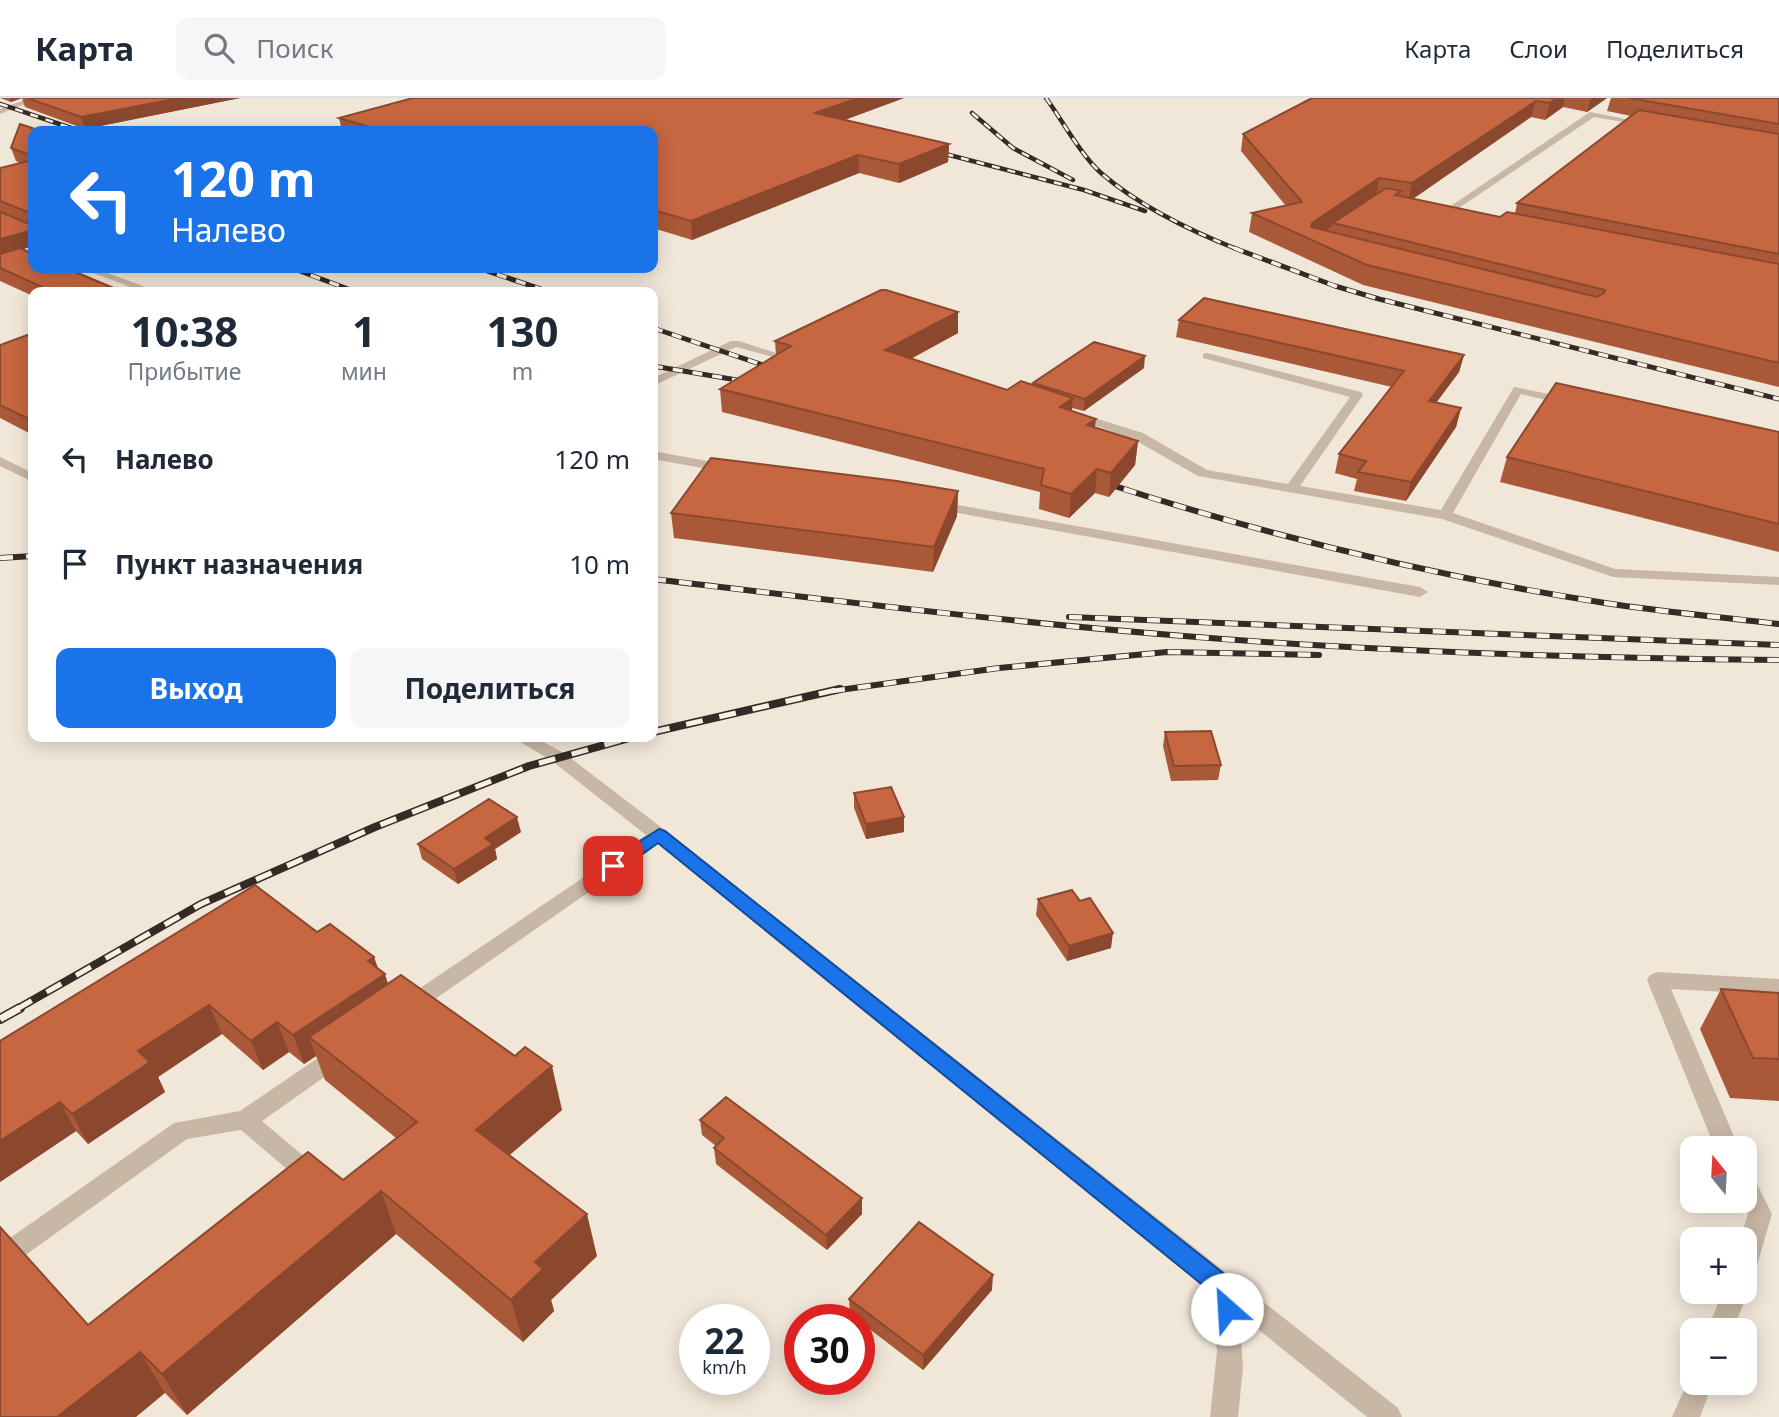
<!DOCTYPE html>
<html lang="ru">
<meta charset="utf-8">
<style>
:root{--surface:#fff;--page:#f6f6f7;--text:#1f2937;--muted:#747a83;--line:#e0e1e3;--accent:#1a73e8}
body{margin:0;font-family:"Noto Sans",sans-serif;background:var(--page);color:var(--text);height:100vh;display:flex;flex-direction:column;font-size:26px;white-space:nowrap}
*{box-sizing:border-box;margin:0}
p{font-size:23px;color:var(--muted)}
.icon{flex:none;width:38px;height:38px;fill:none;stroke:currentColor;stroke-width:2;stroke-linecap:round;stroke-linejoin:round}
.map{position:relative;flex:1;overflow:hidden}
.sheet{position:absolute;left:28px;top:189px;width:630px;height:455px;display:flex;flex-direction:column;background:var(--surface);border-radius:14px;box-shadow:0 4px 18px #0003}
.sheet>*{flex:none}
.banner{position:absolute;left:28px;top:28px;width:630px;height:147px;border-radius:14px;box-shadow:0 4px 18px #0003;background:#1a73e8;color:#fff;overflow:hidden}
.needle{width:46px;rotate:342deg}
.fabs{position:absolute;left:1680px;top:1038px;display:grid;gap:14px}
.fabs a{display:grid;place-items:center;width:77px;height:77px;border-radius:14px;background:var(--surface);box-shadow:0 4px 18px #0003;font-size:35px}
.speed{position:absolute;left:679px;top:1206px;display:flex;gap:14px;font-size:35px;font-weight:700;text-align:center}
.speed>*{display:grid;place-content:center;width:91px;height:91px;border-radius:50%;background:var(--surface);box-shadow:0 4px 18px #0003;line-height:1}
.speed small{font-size:18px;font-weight:400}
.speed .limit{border:10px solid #d22;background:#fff;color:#111}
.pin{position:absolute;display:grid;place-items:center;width:60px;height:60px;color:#fff;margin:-30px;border-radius:14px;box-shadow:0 4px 10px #0006}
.me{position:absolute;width:77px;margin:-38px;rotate:334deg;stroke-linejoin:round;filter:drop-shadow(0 0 5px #0008)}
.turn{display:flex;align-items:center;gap:24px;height:147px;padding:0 28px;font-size:32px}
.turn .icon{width:91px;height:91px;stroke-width:2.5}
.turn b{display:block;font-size:49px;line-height:60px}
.eta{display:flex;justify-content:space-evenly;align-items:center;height:119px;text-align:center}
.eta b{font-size:42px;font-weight:700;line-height:49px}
.button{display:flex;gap:14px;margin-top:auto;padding:14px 28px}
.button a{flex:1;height:80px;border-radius:14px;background:var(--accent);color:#fff;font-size:28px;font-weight:700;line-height:80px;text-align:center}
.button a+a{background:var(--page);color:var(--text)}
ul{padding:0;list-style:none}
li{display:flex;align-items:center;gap:21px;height:105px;padding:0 28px}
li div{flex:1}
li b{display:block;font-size:26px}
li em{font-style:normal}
header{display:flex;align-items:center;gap:42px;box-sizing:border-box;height:98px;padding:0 35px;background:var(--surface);border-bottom:2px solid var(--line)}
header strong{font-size:33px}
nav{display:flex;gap:38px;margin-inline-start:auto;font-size:24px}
.search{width:490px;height:63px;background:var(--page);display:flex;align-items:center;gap:18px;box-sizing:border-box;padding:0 24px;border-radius:14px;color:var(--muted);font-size:26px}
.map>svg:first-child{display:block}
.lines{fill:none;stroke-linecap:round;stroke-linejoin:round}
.minor{fill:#c9b7a5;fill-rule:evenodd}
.rail-far4-casing{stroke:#352b26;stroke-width:4.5}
.rail-far3-casing{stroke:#352b26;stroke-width:5}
.rail-far2-casing{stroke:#352b26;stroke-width:6}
.rail-far1-casing{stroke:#352b26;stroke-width:8}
.rail-casing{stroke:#352b26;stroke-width:10}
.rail-far4{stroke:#f9f1e5;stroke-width:2.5;stroke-dasharray:8;stroke-linecap:butt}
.rail-far3{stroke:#f9f1e5;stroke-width:3.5;stroke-dasharray:10;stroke-linecap:butt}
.rail-far2{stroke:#f9f1e5;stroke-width:4.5;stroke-dasharray:13;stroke-linecap:butt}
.rail-far1{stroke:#f9f1e5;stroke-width:5;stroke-dasharray:17;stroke-linecap:butt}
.rail{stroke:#f9f1e5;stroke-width:7;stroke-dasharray:22;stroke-linecap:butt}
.wall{fill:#aa5938}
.shaded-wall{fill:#8b482e}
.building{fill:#c66741;stroke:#8b482e;stroke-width:2}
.route{fill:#1a73e8;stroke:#114b97;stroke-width:2}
</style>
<header>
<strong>Карта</strong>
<div class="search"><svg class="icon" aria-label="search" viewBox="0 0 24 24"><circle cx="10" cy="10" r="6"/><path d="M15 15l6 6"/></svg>Поиск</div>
<nav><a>Карта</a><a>Слои</a><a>Поделиться</a></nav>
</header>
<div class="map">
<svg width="1779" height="1319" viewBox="0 0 1779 1319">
<rect width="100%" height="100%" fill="#f1e7d9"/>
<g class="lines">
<!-- minor -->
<g class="minor">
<path d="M30 0H41L0 16V11Z"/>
<path d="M1590 14 1651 26 1647 28 1594 19 1447 118 1439 116Z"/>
<path d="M80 170H94L159 194H144Z"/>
<path d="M731 243H739L779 256 773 259 736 249 653 288V280Z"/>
<path d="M1207 255 1361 294 1363 297 1300 388 1441 412 1514 289 1575 301V307L1571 308 1521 296 1453 415 1615 471 1779 479V487L1613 479 1442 421 1198 378 1133 341 1066 317 1072 313 1143 335 1207 372 1288 386 1350 299 1203 260V256Z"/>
<path d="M653 353 729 367 736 371 729 375 653 361Z"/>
<path d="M0 359 33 375V384L0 368Z"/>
<path d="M935 403 1420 489 1428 494 1420 499 930 410 928 407Z"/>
<path d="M512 639H534L564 655 666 733 1398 1310 1402 1319H1367L1239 1216 1243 1269 1238 1319H1210L1217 1253 1208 1191 658 746 415 915 408 917 401 915 397 909 401 903 646 737 552 663Z"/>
<path d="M1657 874 1779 881V897L1671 891 1739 1050H1715L1647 882 1650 877Z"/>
<path d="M339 948 347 951 350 957 347 963 262 1023 319 1071 323 1078 319 1085 311 1088 303 1085 241 1032 187 1041 9 1169 0 1172V1147L174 1025 240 1013 331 951Z"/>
<path d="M1745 1075 1753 1078 1772 1116 1757 1167 1754 1175 1745 1178V1141H1740L1748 1116 1741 1102H1745Z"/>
<path d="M1745 1188 1748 1194 1733 1232H1707L1723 1194H1745Z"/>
<path d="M1692 1274V1284H1713L1700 1319H1672Z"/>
</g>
<defs>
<g id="rail-far4">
<path d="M1046 0C1062 22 1081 57 1101 75 1138 107 1193 134 1239 152"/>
<path d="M0 6 80 33"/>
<path d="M972 15 1013 50 1073 82"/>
<path d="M930 52 1084 92 1145 113"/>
</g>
<g id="rail-far3">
<path d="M1234 150 1335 188 1379 201 1779 301"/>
<path d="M292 170 356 194"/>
<path d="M478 170 550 194"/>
<path d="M653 230 778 272"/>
<path d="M653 268 755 285"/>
</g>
<g id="rail-far2">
<path d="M1099 383C1264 437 1433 478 1605 505 1663 514 1721 519 1779 526"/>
<path d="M0 460 33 458"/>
<path d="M653 481C830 502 1006 524 1184 538 1382 554 1580 560 1779 562"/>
<path d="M1069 519 1779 547"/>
<path d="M832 593 999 570 1167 554 1319 557"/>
</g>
<g id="rail-far1">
<path d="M653 634 840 591"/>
<path d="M17 911 201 806 375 729 529 668 633 639"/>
</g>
<path id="rail" d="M0 921 20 910"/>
</defs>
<!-- rail-far4 casing -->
<use href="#rail-far4" class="rail-far4-casing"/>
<!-- rail-far3 casing -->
<use href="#rail-far3" class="rail-far3-casing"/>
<!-- rail-far2 casing -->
<use href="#rail-far2" class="rail-far2-casing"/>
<!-- rail-far1 casing -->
<use href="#rail-far1" class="rail-far1-casing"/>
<!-- rail casing -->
<use href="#rail" class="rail-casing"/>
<!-- rail-far4 -->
<use href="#rail-far4" class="rail-far4"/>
<!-- rail-far3 -->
<use href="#rail-far3" class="rail-far3"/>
<!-- rail-far2 -->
<use href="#rail-far2" class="rail-far2"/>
<!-- rail-far1 -->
<use href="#rail-far1" class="rail-far1"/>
<!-- rail -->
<use href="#rail" class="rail"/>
</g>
<!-- wall -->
<g class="wall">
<path d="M0 0H240L85 31 25 9 22 0 11 4Z"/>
<path d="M413 0H904L844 22 949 46 948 64 899 85 859 75 692 142 653 130V33H342L339 20Z"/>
<path d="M1312 0H1607L1587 14 1563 9 1545 22 1531 19 1413 101 1500 119 1515 115 1517 105 1631 18 1607 13 1611 0H1779V289L1363 187 1249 134 1252 115 1286 108 1241 53 1243 36Z"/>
<path d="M33 33V148L23 151 123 194H33V198L0 183V70L20 65 16 63 11 50Z"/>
<path d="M1179 222 1464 257 1459 274 1436 305 1461 310 1456 329 1406 403 1354 393 1357 381 1335 375 1339 356 1392 289 1176 239Z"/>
<path d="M33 235V337L0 320V247Z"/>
<path d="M958 235 911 261 1007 292 1033 287V285L1144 270 1084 313 1072 310V313L1095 329 1138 343 1135 367 1109 399 1095 395 1069 420 1039 411 1040 394 722 314 720 291 776 257 775 243Z"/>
<path d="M1779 334V454L1500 384 1507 359Z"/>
<path d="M958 393 957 418 933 474 674 440 671 415Z"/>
<path d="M1165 634 1221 667 1218 682 1171 683 1163 648Z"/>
<path d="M854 695 904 719V734L866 741 854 710Z"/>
<path d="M521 734 495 751 497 761 458 786 422 761 418 746Z"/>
<path d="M1038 801 1111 850 1067 863 1036 817Z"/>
<path d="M317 834 374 859 378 870 388 885 562 1012 509 1057 597 1158 551 1202 554 1213 523 1244 396 1136 187 1317 165 1295 88 1227 343 1082 396 1040 325 982 316 958 304 966 289 954 263 972 222 936 158 979 165 994 88 1046 76 1033 0 1084V943Z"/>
<path d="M1721 891 1779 895V1003L1730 1000 1700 931Z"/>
<path d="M700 1022 862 1100V1116L827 1152 716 1066 714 1050 716 1048 702 1037Z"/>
<path d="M992 1192 923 1272 859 1223V1222H857L850 1216 849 1201Z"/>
</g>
<!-- shaded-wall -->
<g class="shaded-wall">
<path d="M10 0H22L11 4Z"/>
<path d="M179 0H240L85 31 81 19Z"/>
<path d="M858 0H904L815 33V15Z"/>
<path d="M1557 0H1565L1563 9 1545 22 1550 5Z"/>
<path d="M1591 0H1607L1587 14Z"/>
<path d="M1536 3 1531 19 1408 104 1412 85Z"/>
<path d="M949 46 948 64 899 85V66Z"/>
<path d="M858 57 859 75 692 142 691 123Z"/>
<path d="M1379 80 1376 99 1333 125 1332 128 1312 142 1309 141 1312 125Z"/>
<path d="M33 132V148L9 155 0 162V141Z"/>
<path d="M958 214V235L885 274V252Z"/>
<path d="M1464 257 1459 274 1424 321 1429 303Z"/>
<path d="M1145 258 1144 270 1084 313 1085 301Z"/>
<path d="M1073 300 1071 323 1060 309Z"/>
<path d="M1461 310 1456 329 1406 403 1411 384Z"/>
<path d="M1096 321 1093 344 1087 327Z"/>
<path d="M1138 343 1135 367 1109 399 1111 375Z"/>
<path d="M1097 371 1095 395 1069 420 1071 396Z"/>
<path d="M958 393 957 418 933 474 934 449Z"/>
<path d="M517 719 521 734 495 751 497 761 458 786 454 771 485 740Z"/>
<path d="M904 719V734L866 741V726Z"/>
<path d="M1113 835 1111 850 1067 863 1069 848Z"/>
<path d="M374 859 380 879 385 876 394 905 309 939 316 958 304 966 293 937 368 863Z"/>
<path d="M209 907 222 936 158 979 165 994 88 1046 72 1016 138 953Z"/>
<path d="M277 924 289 954 263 972 251 943Z"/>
<path d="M552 968 562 1012 489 1075 476 1032Z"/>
<path d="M60 1004 76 1033 0 1084V1043Z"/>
<path d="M381 1093 396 1136 187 1317 162 1276Z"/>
<path d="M862 1100V1116L827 1152 826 1137Z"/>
<path d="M587 1116 597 1158 551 1202 554 1213 523 1244 511 1202 535 1164Z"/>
<path d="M993 1177 992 1192 923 1272V1257Z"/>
<path d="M140 1254 165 1295 136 1319H57Z"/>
</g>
<!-- building -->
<g class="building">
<path d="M27 0H179L81 19Z"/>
<path d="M413 0H858L815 15 949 46 899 66 858 57 691 123 653 112V33H383L339 20Z"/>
<path d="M1312 0H1557L1550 5 1536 3 1412 85 1379 80 1312 125 1311 129 1597 199 1604 195 1605 192 1333 125 1386 90 1401 93 1395 97 1500 119 1507 114 1779 166V265L1367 167 1252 115 1302 104 1243 36Z"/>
<path d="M1629 0H1779V26Z"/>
<path d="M1639 12 1779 36V156L1517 105Z"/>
<path d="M20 26 41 33H33V58L11 50Z"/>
<path d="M33 62V132L0 141V114L27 125 30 122V115L0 103V70Z"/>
<path d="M20 150 33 156V170H66L123 194H53L0 170V156Z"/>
<path d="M881 192H886L958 214 885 252 1007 292 1021 283 1073 300 1060 309 1096 321 1087 327 1138 343 1111 375 1097 371 1071 396 1041 387 1044 371 720 291 791 248 775 243Z"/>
<path d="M1204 200 1464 257 1429 303 1461 310 1411 384 1358 374 1366 363 1339 356 1404 273 1179 222Z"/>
<path d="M33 235V323L0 307V247Z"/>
<path d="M1094 244 1145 258 1085 301 1033 285Z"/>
<path d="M1556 285 1779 334V426L1507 359Z"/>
<path d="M711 360 897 383 958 393 934 449 671 415Z"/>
<path d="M1211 633 1221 667 1174 668 1165 634Z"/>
<path d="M891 689 904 719 866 726 854 695Z"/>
<path d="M489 701 517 719 485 740 493 746 454 771 418 746Z"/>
<path d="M255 787 317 834 330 826 374 859 368 863 385 876 293 937 277 924 251 943 209 907 138 953 150 964 72 1016 60 1004 0 1043V943Z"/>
<path d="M1072 792 1080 803 1090 800 1113 835 1069 848 1038 801Z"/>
<path d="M401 877 515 958 525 949 552 968 476 1032 587 1116 535 1164 543 1171 511 1202 381 1093 162 1276 140 1254 57 1319H0V1129L88 1227 308 1054 343 1082 417 1024 309 939Z"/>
<path d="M1721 891 1779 895V961L1753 960Z"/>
<path d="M726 999 862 1100 826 1137 714 1050 724 1040 700 1022Z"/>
<path d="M919 1124 993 1177 923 1257 849 1201Z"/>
</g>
<!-- route -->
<path class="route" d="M659 731 665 733 1228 1179 1239 1211 1236 1219 1227 1222 1219 1219 1210 1193 658 745 619 773H607L604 768 607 764Z"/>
</svg>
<div class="fabs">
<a><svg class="needle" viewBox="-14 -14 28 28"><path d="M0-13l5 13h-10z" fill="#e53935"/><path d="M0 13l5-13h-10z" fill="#747a83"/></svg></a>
<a>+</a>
<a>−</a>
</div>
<div class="speed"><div>22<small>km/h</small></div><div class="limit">30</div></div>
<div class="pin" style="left:613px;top:768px;background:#d93025"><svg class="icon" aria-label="arrive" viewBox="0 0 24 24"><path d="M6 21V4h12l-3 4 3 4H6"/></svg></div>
<svg class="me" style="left:1227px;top:1211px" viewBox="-20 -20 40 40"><circle r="19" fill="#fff"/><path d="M0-13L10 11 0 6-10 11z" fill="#1a73e8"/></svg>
<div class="banner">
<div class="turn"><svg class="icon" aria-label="left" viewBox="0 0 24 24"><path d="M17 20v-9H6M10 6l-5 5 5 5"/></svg><div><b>120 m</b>Налево</div></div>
</div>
<section class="sheet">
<div class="eta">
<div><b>10:38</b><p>Прибытие</p></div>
<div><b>1</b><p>мин</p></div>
<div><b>130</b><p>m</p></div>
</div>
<ul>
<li><svg class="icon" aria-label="left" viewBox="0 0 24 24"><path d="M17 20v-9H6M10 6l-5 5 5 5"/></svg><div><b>Налево</b></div><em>120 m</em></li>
<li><svg class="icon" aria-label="arrive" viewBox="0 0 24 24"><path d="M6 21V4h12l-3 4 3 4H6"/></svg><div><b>Пункт назначения</b></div><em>10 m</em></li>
</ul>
<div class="button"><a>Выход</a><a>Поделиться</a></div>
</section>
</div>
